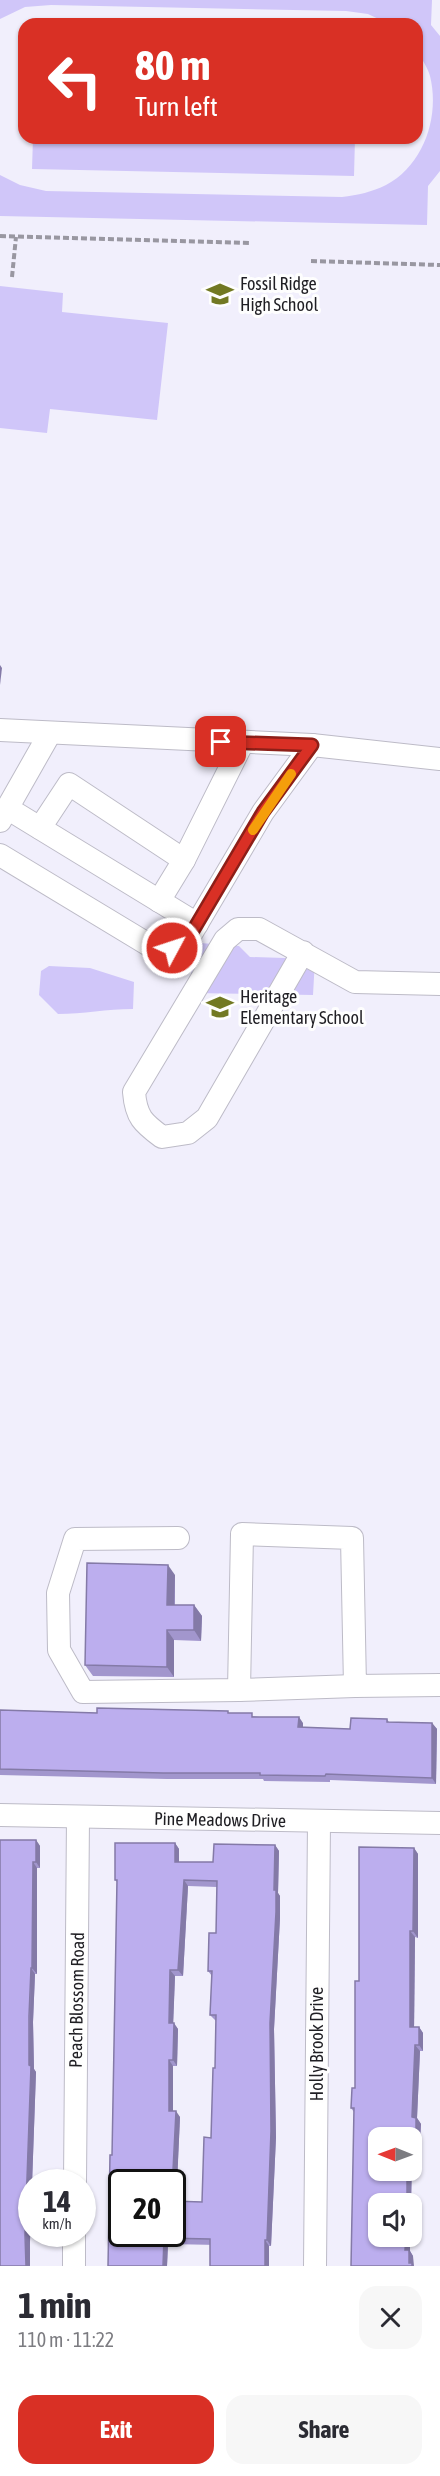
<!DOCTYPE html>
<meta charset="utf-8">
<style>
:root{--surface:#fff;--page:#f7f7f7;--text:#2b2b33;--muted:#7c7c81;--accent:#d93025}
body{margin:0;font-family:"Asap Condensed",sans-serif;background:var(--page);color:var(--text);height:100vh;display:flex;flex-direction:column;font-size:22px;white-space:nowrap}
*{box-sizing:border-box;margin:0}
p{font-size:20px;color:var(--muted)}
.icon{flex:none;width:33px;height:33px;fill:none;stroke:currentColor;stroke-width:2;stroke-linecap:round;stroke-linejoin:round}
.map{position:relative;height:2266px;overflow:hidden}
.drawer{display:flex;flex-direction:column;background:var(--surface);flex:1}
.drawer>*{flex:none}
.guide{position:absolute;left:18px;top:18px;width:405px;height:126px;border-radius:18px;box-shadow:0 2px 4px #0004;background:#d93025;color:#fff;overflow:hidden}
.needle{width:39px;rotate:271deg}
.controls{position:absolute;left:368px;top:2127px;display:grid;gap:12px}
.controls a{display:grid;place-items:center;width:54px;height:54px;border-radius:12px;background:var(--surface);box-shadow:0 2px 4px #0004;font-size:30px}
.speed{position:absolute;left:18px;top:2169px;display:flex;gap:12px;font-size:30px;font-weight:700;text-align:center}
.speed>*{display:grid;place-content:center;width:78px;height:78px;border-radius:50%;background:var(--surface);box-shadow:0 2px 4px #0004;line-height:1}
.speed small{font-size:15px;font-weight:400}
.speed .limit{border:3px solid #111;border-radius:9px;background:#fff;color:#111}
.pin{position:absolute;display:grid;place-items:center;width:51px;height:51px;color:#fff;margin:-26px;border-radius:12px;box-shadow:0 3px 9px #0006}
.me{position:absolute;width:66px;margin:-33px;rotate:50deg;stroke-linejoin:round;filter:drop-shadow(0 0 4px #0008)}
.turn{display:flex;align-items:center;gap:21px;height:126px;padding:0 18px;font-size:27px}
.turn .icon{width:78px;height:78px;stroke-width:2.5}
.turn b{display:block;font-size:42px;line-height:51px}
.round{display:grid;place-items:center;flex:none;width:63px;height:63px;border-radius:18px;background:var(--page)}
.headline{display:flex;align-items:center;justify-content:space-between;height:102px;padding:0 18px}
h1{font-size:36px;font-weight:700;line-height:45px}
.cta{display:flex;gap:12px;margin-top:auto;padding:12px 18px}
.cta a{flex:1;height:69px;border-radius:18px;background:var(--accent);color:#fff;font-size:24px;font-weight:700;line-height:69px;text-align:center}
.cta a+a{background:var(--page);color:var(--text)}
.map>svg:first-child{display:block}
.green{fill:#d0c6f9}
.lines{fill:none;stroke-linecap:round;stroke-linejoin:round}
.minor-casing{stroke:#bdbbc7;stroke-width:24}
.path{stroke:#9997a1;stroke-width:4;stroke-dasharray:6 3;stroke-linecap:butt}
.minor{stroke:#fff;stroke-width:22}
.wall{fill:#a296cd;fill-rule:evenodd}
.shaded-wall{fill:#847aa7}
.building{fill:#bcaeee;stroke:#847aa7;stroke-width:1.5;fill-rule:evenodd}
.route-casing{stroke:#8d1f18;stroke-width:15}
.route{stroke:#d93025;stroke-width:10}
.slow{stroke:#f59e0b;stroke-width:10}
.labels{text-anchor:middle;stroke-width:6;stroke-linejoin:round;paint-order:stroke}
.poi-label{font-size:18px;fill:#1f1e23;stroke:#fefefe;text-anchor:start}
.street-label{font-size:18px;fill:#1f1e23;stroke:#fefefe}
</style>
<div class="map">
<svg width="440" height="2266" viewBox="0 0 440 2266">
<rect width="100%" height="100%" fill="#f1effc"/>
<!-- green -->
<g class="green">
<path d="M0 0H432L431 25 440 36V171L428 186 427 225 0 216V175L20 185 46 191 342 197C358 195 372 192 386 185 424 165 440 116 430 76 428 68 422 60 418 51 415 45 417 32 417 24H389L368 14 346 11 51 5 25 7 0 19Z"/>
<path d="M33 138H355L354 176 32 169Z"/>
<path d="M0 286 63 293 62 312 168 323 157 420 50 409 47 433 0 428Z"/>
<path d="M200 943 239 946 250 957 315 959 313 995 191 993V955Z"/>
<path d="M49 966 90 968 134 982 133 1009C107 1009 83 1014 58 1014L39 995 41 971Z"/>
</g>
<g class="lines">
<defs>
<g id="minor">
<path d="M0 730 312 745 440 759"/>
<path d="M7 808 197 924"/>
<path d="M0 821 50 733"/>
<path d="M40 828 69 784 184 860"/>
<path d="M0 855 154 948H172L191 934 263 812 312 745"/>
<path d="M159 901 184 860 243 742"/>
<path d="M303 952 207 1118 188 1133 162 1137C143 1123 136 1117 134 1092L225 940 238 929H259L355 982 440 984"/>
<path d="M178 1538 75 1539 58 1593 59 1650 83 1692 239 1690 242 1534 352 1538 355 1686 440 1685"/>
<path d="M239 1690 355 1686"/>
<path d="M0 1815 440 1823"/>
<path d="M75 2182 78 1817"/>
<path d="M74 2266V2234"/>
<path d="M315 2266 319 1822"/>
</g>
</defs>
<!-- minor casing -->
<use href="#minor" class="minor-casing"/>
<!-- path -->
<g class="path">
<path d="M0 236 249 243"/>
<path d="M311 261 440 265"/>
<path d="M12 277 16 237"/>
</g>
<!-- minor -->
<use href="#minor" class="minor"/>
</g>
<!-- wall -->
<g class="wall">
<path d="M175 1575V1605H194L202 1616 201 1641 174 1640V1677L93 1676 85 1665Z"/>
<path d="M0 1710 97 1713H230L303 1723V1727L350 1729 387 1719 389 1722 432 1723 437 1729 436 1784 330 1780V1782L264 1781 263 1779H167L0 1775Z"/>
<path d="M0 1840H36L40 1846V1868H37V1974H35L33 2022 34 2069 36 2072 30 2241Z"/>
<path d="M175 1843 179 1849V1862H213L275 1845 279 1851 278 1893 280 1896V1918L274 2029 276 2137 271 2246 168 2244 167 2266 112 2155 117 1882 115 1880ZM188 1886 217 1887 216 1933 208 1971 212 1976 210 2015 216 2021 215 2068 211 2138 202 2202 176 2201 180 2117 173 2111V2066H177L178 2029 173 2023 175 1976H183Z"/>
<path d="M414 1848 418 1854V1938L415 1937 414 2027H419L423 2033V2051H420L417 2118 421 2124 420 2140H415L412 2161 411 2204H378V2236H410V2251L413 2256V2265L351 2266 354 2112 351 2108 355 2088 359 1981Z"/>
</g>
<!-- shaded-wall -->
<g class="shaded-wall">
<path d="M0 665 2 668 0 685Z"/>
<path d="M168 1565 175 1575 174 1615 167 1605Z"/>
<path d="M194 1605 202 1616 201 1641 194 1630Z"/>
<path d="M167 1630 174 1640V1677L167 1667Z"/>
<path d="M299 1717 303 1723V1733L298 1727Z"/>
<path d="M432 1723 437 1729 436 1784 432 1778Z"/>
<path d="M36 1840 40 1846V1868L36 1862Z"/>
<path d="M175 1843 179 1849V1868L175 1862Z"/>
<path d="M275 1845 279 1851 278 1893 280 1896V1918L274 2029 276 2137 271 2246 267 2240 270 2023Z"/>
<path d="M414 1848 418 1854V1938L413 1931Z"/>
<path d="M33 1862 37 1868V1974L32 1968Z"/>
<path d="M184 1880 188 1886 183 1976 178 1970Z"/>
<path d="M410 1931 415 1937 414 2033 410 2027Z"/>
<path d="M31 1968 35 1974 33 2022 34 2069 36 2072 30 2241V2266H26L25 2235Z"/>
<path d="M170 1970 175 1976 173 2029 169 2023Z"/>
<path d="M174 2023 178 2029 177 2066 173 2060Z"/>
<path d="M419 2027 423 2033V2051L419 2045Z"/>
<path d="M415 2045 420 2051 417 2118 421 2124 420 2140 416 2134 412 2117Z"/>
<path d="M169 2060 173 2066V2117L169 2111Z"/>
<path d="M176 2111 180 2117 176 2207 172 2202Z"/>
<path d="M411 2134 415 2140 412 2161 411 2204H407V2170H411Z"/>
<path d="M406 2236H410V2251L413 2256 414 2266H411L409 2263 405 2250Z"/>
<path d="M164 2238 168 2244 167 2266H163Z"/>
<path d="M265 2240 269 2246V2266H265Z"/>
</g>
<!-- building -->
<g class="building">
<path d="M87 1563 168 1565 167 1605H194V1630H167V1667L85 1665Z"/>
<path d="M97 1708 228 1711V1713H252V1717H299L298 1727 350 1729 351 1718 387 1719V1722L432 1723V1778L326 1774 325 1776 260 1775V1773H163L0 1769V1710L97 1713Z"/>
<path d="M0 1840H36V1862H33L32 1968H31L29 2016V2065L31 2066 25 2235 26 2266H0Z"/>
<path d="M115 1843H175V1862H213L214 1844 275 1845 274 1890H276V1912L270 2023 271 2131 267 2240H265V2266H210V2239L164 2238 163 2266H108L110 2155H112L117 1880H115ZM184 1880 217 1881 216 1933H209L208 1971H212L210 2015H216L215 2068H213L211 2138 204 2137 202 2202 172 2201V2234H122V2182H172V2190L176 2111H169V2060H173L174 2023H169L170 1970H178Z"/>
<path d="M359 1847 414 1848 413 1931H410V2027H419V2045H415L412 2117 416 2118V2134H411L410 2138H378V2170H407V2204H378V2236H406L405 2250H409V2263H412V2266H351L354 2108H351L352 2088H355V1981H359Z"/>
</g>
<g class="lines">
<defs>
<path id="route" d="M172 948 191 934 263 812 312 745 221 742"/>
</defs>
<!-- route casing -->
<use href="#route" class="route-casing"/>
<!-- route -->
<use href="#route" class="route"/>
<!-- slow -->
<path class="slow" d="M253 830 291 774"/>
</g>
<!-- icons -->
<defs>
<symbol id="school-bare" viewBox="-9 -9 18 18"><path d="M0-5L7-2L0 1L-7-2ZM-4 1L0 2.5L4 1V4Q0 6-4 4Z" fill="#727923" stroke="#fefefe" stroke-width="2.5" paint-order="stroke"/></symbol>
</defs>
<g fill-rule="evenodd">
<use href="#school-bare" x="201" y="275" width="38" height="38"/>
<use href="#school-bare" x="201" y="988" width="38" height="38"/>
</g>
<g class="labels">
<!-- poi labels -->
<g class="poi-label">
<text x="240" y="290">Fossil Ridge<tspan x="240" dy="21">High School</tspan></text>
<text x="240" y="1003">Heritage<tspan x="240" dy="21">Elementary School</tspan></text>
</g>
<!-- street labels -->
<g class="street-label">
<text transform="translate(220 1820) rotate(1)" y="6">Pine Meadows Drive</text>
<text transform="translate(77 2000) rotate(-89)" y="6">Peach Blossom Road</text>
<text transform="translate(317 2044) rotate(-90)" y="6">Holly Brook Drive</text>
</g>
</g>
</svg>
<div class="controls">
<a><svg class="needle" viewBox="-14 -14 28 28"><path d="M0-13l5 13h-10z" fill="#e53935"/><path d="M0 13l5-13h-10z" fill="#7c7c81"/></svg></a>
<a><svg class="icon" aria-label="sound" viewBox="0 0 24 24"><path d="M4 9h4l5-4v14l-5-4H4zM17 9q2 3 0 6"/></svg></a>
</div>
<div class="speed"><div>14<small>km/h</small></div><div class="limit">20</div></div>
<div class="pin" style="left:221px;top:742px;background:#d93025"><svg class="icon" aria-label="arrive" viewBox="0 0 24 24"><path d="M6 21V4h12l-3 4 3 4H6"/></svg></div>
<svg class="me" style="left:172px;top:948px" viewBox="-20 -20 40 40"><circle r="17" fill="#d93025" stroke="#fff" stroke-width="3"/><path d="M0-11L8 9 0 5-8 9z" fill="#fff"/></svg>
<div class="guide">
<div class="turn"><svg class="icon" aria-label="left" viewBox="0 0 24 24"><path d="M17 20v-9H6M10 6l-5 5 5 5"/></svg><div><b>80 m</b>Turn left</div></div>
</div>
</div>
<section class="drawer">
<div class="headline"><div><h1>1 min</h1><p>110 m · 11:22</p></div><a class="round"><svg class="icon" aria-label="close" viewBox="0 0 24 24"><path d="M6 6l12 12M18 6L6 18"/></svg></a></div>
<div class="cta"><a>Exit</a><a>Share</a></div>
</section>
